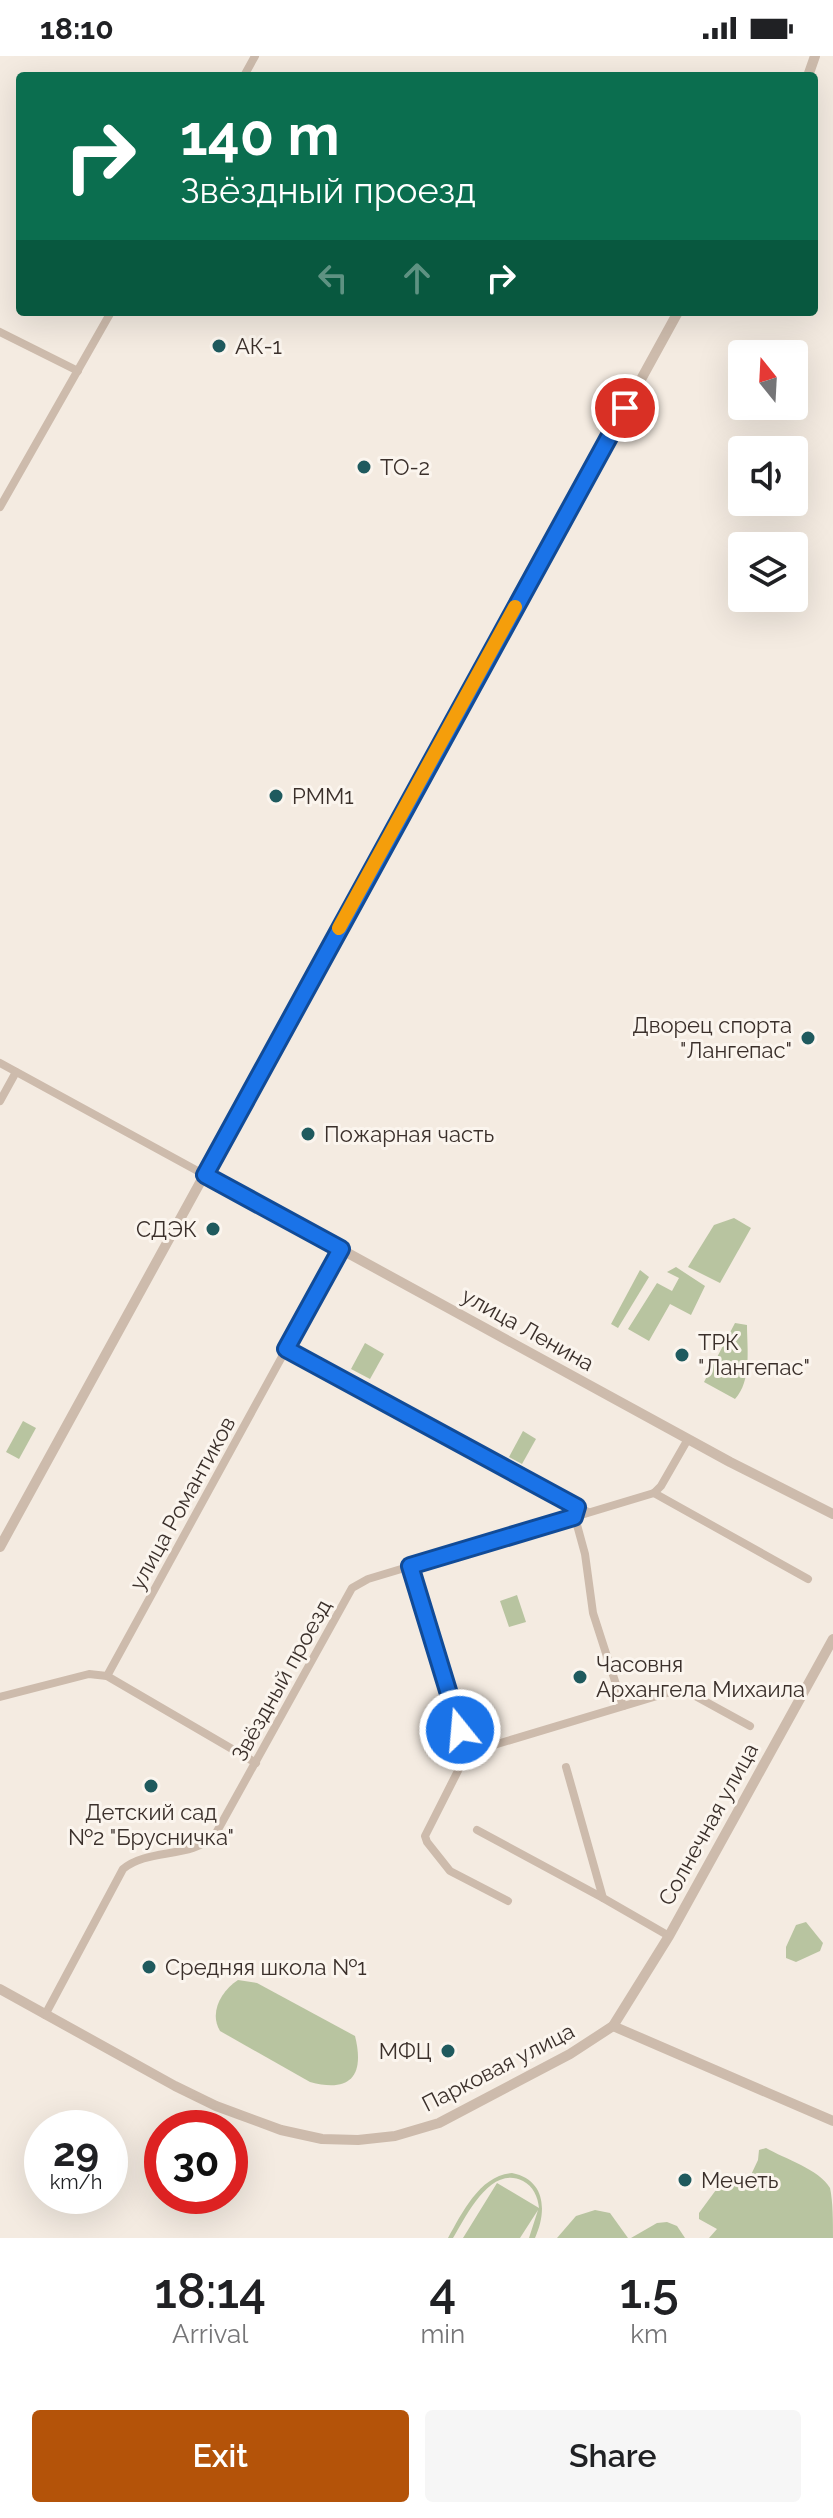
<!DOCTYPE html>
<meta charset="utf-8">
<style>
:root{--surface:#fff;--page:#f6f6f6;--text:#202124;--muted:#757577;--accent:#b45309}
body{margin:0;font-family:Raleway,sans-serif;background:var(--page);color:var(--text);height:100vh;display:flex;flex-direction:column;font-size:30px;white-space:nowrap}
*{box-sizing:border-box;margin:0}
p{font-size:26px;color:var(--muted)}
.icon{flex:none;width:44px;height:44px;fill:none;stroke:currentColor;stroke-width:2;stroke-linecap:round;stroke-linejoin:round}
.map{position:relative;height:2182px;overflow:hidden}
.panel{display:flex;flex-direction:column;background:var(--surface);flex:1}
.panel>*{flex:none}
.banner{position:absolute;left:16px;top:16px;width:802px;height:244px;border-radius:8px;box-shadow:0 8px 32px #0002;background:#0b6e4f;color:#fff;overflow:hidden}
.needle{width:52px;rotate:342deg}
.controls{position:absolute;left:728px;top:284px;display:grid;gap:16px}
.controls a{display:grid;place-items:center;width:80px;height:80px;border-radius:8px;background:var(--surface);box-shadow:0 8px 32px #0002;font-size:40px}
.speed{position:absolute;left:24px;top:2054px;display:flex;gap:16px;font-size:40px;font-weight:700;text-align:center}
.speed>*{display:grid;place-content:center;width:104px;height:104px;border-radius:50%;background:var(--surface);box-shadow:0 8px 32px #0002;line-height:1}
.speed small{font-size:20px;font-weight:400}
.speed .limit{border:12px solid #d22;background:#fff;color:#111}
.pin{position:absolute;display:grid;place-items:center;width:68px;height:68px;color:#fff;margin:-34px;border:4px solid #fff;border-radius:50%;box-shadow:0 2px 8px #0007}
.me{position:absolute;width:88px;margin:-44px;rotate:343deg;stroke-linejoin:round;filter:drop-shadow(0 0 6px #0008)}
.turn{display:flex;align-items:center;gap:28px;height:168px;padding:0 32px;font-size:36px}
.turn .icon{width:104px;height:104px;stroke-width:2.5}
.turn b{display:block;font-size:56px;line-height:68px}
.lanes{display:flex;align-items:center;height:76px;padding:0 32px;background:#0003;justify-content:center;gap:40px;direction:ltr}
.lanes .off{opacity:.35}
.eta{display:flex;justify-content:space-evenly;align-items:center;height:136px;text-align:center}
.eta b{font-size:48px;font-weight:600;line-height:56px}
.action{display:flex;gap:16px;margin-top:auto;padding:16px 32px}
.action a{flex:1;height:92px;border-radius:8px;background:var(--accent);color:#fff;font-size:32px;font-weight:600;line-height:92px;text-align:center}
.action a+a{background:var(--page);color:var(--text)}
.status{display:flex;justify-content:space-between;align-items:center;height:56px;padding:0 40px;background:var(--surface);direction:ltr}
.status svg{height:22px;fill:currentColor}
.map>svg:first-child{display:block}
.green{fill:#b8c4a0}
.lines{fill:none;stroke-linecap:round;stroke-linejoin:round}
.minor{stroke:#cdbbac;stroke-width:8}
.tertiary{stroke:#cdbbac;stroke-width:10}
.route-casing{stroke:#114b97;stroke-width:20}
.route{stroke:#1a73e8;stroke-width:14}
.slow{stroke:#f59e0b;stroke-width:14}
.poi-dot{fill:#1f5a5e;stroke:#fbf5ee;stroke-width:3}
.labels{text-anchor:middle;stroke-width:6;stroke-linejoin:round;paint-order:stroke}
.poi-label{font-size:22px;fill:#3b302b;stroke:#fbf5ee;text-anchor:start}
.street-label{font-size:22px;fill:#3b302b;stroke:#fbf5ee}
</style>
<div class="status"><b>18:10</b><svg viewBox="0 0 49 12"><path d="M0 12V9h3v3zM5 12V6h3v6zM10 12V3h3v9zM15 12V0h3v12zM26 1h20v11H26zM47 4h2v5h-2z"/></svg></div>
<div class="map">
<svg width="833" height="2182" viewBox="0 0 833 2182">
<rect width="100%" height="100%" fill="#f4ebe1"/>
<!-- green -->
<g class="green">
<path d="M734 1162 751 1172 720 1227 688 1211 714 1169Z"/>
<path d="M676 1211 705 1230 691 1259 670 1248 649 1285 628 1273 657 1227 672 1235 679 1222 667 1216Z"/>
<path d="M640 1214 649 1221 618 1272 611 1268Z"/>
<path d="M735 1267 747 1269C747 1292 752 1325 735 1343L704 1326Z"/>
<path d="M365 1287 384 1298 370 1323 351 1313Z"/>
<path d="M23 1365 36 1372 19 1403 6 1396Z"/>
<path d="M523 1375 536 1383 522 1408 509 1401Z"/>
<path d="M517 1539 526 1566 509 1571 500 1545Z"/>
<path d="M806 1866 823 1887 820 1895 796 1906 786 1902V1891L796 1869Z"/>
<path d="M238 1924 257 1927 355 1980C365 2020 350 2037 310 2026L220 1975C209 1957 221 1935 238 1924Z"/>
<path d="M766 2092C785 2103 819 2113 830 2132 833 2145 833 2167 833 2182H709L717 2173 699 2163V2157L724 2123 734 2118 750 2121 758 2104 759 2094Z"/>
<path d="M512 2117C546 2124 547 2155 535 2182H529L538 2154 520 2182H463L497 2127 539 2152C538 2141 533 2130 523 2125 490 2108 466 2161 453 2182H448C462 2157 480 2119 512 2117Z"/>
<path d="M595 2154 610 2157 628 2182H557L576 2160Z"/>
<path d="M667 2166 677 2170 685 2182H631L657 2167Z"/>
</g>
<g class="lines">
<!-- minor -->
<g class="minor">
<path d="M244 20 255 0"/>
<path d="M0 276 78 315"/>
<path d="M0 451 111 256"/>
<path d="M0 1007 205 1119"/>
<path d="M0 1045 16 1016"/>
<path d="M286 1293 588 1456"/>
<path d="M654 1437 808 1523"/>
<path d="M574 1458 585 1498 593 1557 623 1650"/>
<path d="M410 1510 467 1697"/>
<path d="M107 1620 256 1707"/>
<path d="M0 1641 89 1618 107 1620 341 1193"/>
<path d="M566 1711 603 1842 669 1880"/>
<path d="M477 1774 603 1842"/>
<path d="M508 1845 450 1815 427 1786 425 1780 467 1697 677 1634 688 1636 750 1670"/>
<path d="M45 1959 123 1813C148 1792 191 1803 215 1779L352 1532 368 1523 654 1437 661 1430 688 1383"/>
</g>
<!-- tertiary -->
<g class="tertiary">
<path d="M808 20 815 0"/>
<path d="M205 1119 730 1406 833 1458"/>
<path d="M0 1491 678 256"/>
<path d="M0 1933 175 2030 216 2050 281 2074 322 2083 358 2084 395 2080 439 2067 570 1998 613 1970 669 1880 833 1583"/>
<path d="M613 1970 833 2065"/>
</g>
</g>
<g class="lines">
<defs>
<path id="route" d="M460 1674 410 1510 574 1461 577 1451 286 1293 341 1193 205 1119 625 352"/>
</defs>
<!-- route casing -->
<use href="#route" class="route-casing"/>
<!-- route -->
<use href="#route" class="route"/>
<!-- slow -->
<path class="slow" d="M339 872 515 551"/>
</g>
<!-- markers -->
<g class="poi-dot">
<circle cx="219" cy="290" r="8"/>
<circle cx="364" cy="411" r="8"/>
<circle cx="276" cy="740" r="8"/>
<circle cx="808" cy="982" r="8"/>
<circle cx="308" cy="1078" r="8"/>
<circle cx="213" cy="1173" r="8"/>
<circle cx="682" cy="1299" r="8"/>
<circle cx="580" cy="1621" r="8"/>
<circle cx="151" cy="1730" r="8"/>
<circle cx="149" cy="1911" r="8"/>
<circle cx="448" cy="1995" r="8"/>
<circle cx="685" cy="2124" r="8"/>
</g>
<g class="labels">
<!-- poi labels -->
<g class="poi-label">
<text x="235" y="298">АК-1</text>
<text x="380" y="419">ТО-2</text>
<text x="292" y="748">РММ1</text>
<text x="792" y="977" text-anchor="end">Дворец спорта<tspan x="792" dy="25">"Лангепас"</tspan></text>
<text x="324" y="1086">Пожарная часть</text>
<text x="197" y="1181" text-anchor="end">СДЭК</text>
<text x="698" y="1294">ТРК<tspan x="698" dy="25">"Лангепас"</tspan></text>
<text x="596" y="1616">Часовня<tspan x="596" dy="25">Архангела Михаила</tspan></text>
<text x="151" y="1764" text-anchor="middle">Детский сад<tspan x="151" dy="25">№2 "Брусничка"</tspan></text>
<text x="165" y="1919">Средняя школа №1</text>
<text x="432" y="2003" text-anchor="end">МФЦ</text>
<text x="701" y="2132">Мечеть</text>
</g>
<!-- street labels -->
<g class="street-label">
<text transform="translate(528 1273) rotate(29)" y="8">улица Ленина</text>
<text transform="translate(182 1447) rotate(-61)" y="8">улица Романтиков</text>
<text transform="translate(281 1624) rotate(-61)" y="8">Звёздный проезд</text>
<text transform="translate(708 1768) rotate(-61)" y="8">Солнечная улица</text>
<text transform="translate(498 2011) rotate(-27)" y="8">Парковая улица</text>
</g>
</g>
</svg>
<div class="controls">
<a><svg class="needle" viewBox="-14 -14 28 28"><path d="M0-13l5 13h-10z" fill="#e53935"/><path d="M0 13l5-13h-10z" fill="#757577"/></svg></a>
<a><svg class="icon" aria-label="sound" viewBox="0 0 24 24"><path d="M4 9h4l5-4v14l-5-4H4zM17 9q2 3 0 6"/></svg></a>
<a><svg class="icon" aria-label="layers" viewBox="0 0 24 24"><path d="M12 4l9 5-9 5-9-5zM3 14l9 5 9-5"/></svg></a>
</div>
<div class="speed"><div>29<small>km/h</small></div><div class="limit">30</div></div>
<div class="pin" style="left:625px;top:352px;background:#d93025"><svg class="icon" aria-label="arrive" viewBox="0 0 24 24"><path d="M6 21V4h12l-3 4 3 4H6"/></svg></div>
<svg class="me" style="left:460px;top:1674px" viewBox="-20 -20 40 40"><circle r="17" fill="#1a73e8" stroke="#fff" stroke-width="3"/><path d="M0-11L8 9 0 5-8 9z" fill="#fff"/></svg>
<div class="banner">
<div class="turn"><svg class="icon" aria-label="right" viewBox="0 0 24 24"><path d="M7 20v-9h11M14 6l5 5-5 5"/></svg><div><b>140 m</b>Звёздный проезд</div></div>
<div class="lanes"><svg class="icon off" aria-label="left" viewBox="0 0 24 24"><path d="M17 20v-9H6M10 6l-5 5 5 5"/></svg><svg class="icon off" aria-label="ahead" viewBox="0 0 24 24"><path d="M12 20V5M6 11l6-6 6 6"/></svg><svg class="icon" aria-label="right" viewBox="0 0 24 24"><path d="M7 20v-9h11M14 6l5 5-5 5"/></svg></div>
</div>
</div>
<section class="panel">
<div class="eta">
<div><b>18:14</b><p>Arrival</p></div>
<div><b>4</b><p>min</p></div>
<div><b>1.5</b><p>km</p></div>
</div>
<div class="action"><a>Exit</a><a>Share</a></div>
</section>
